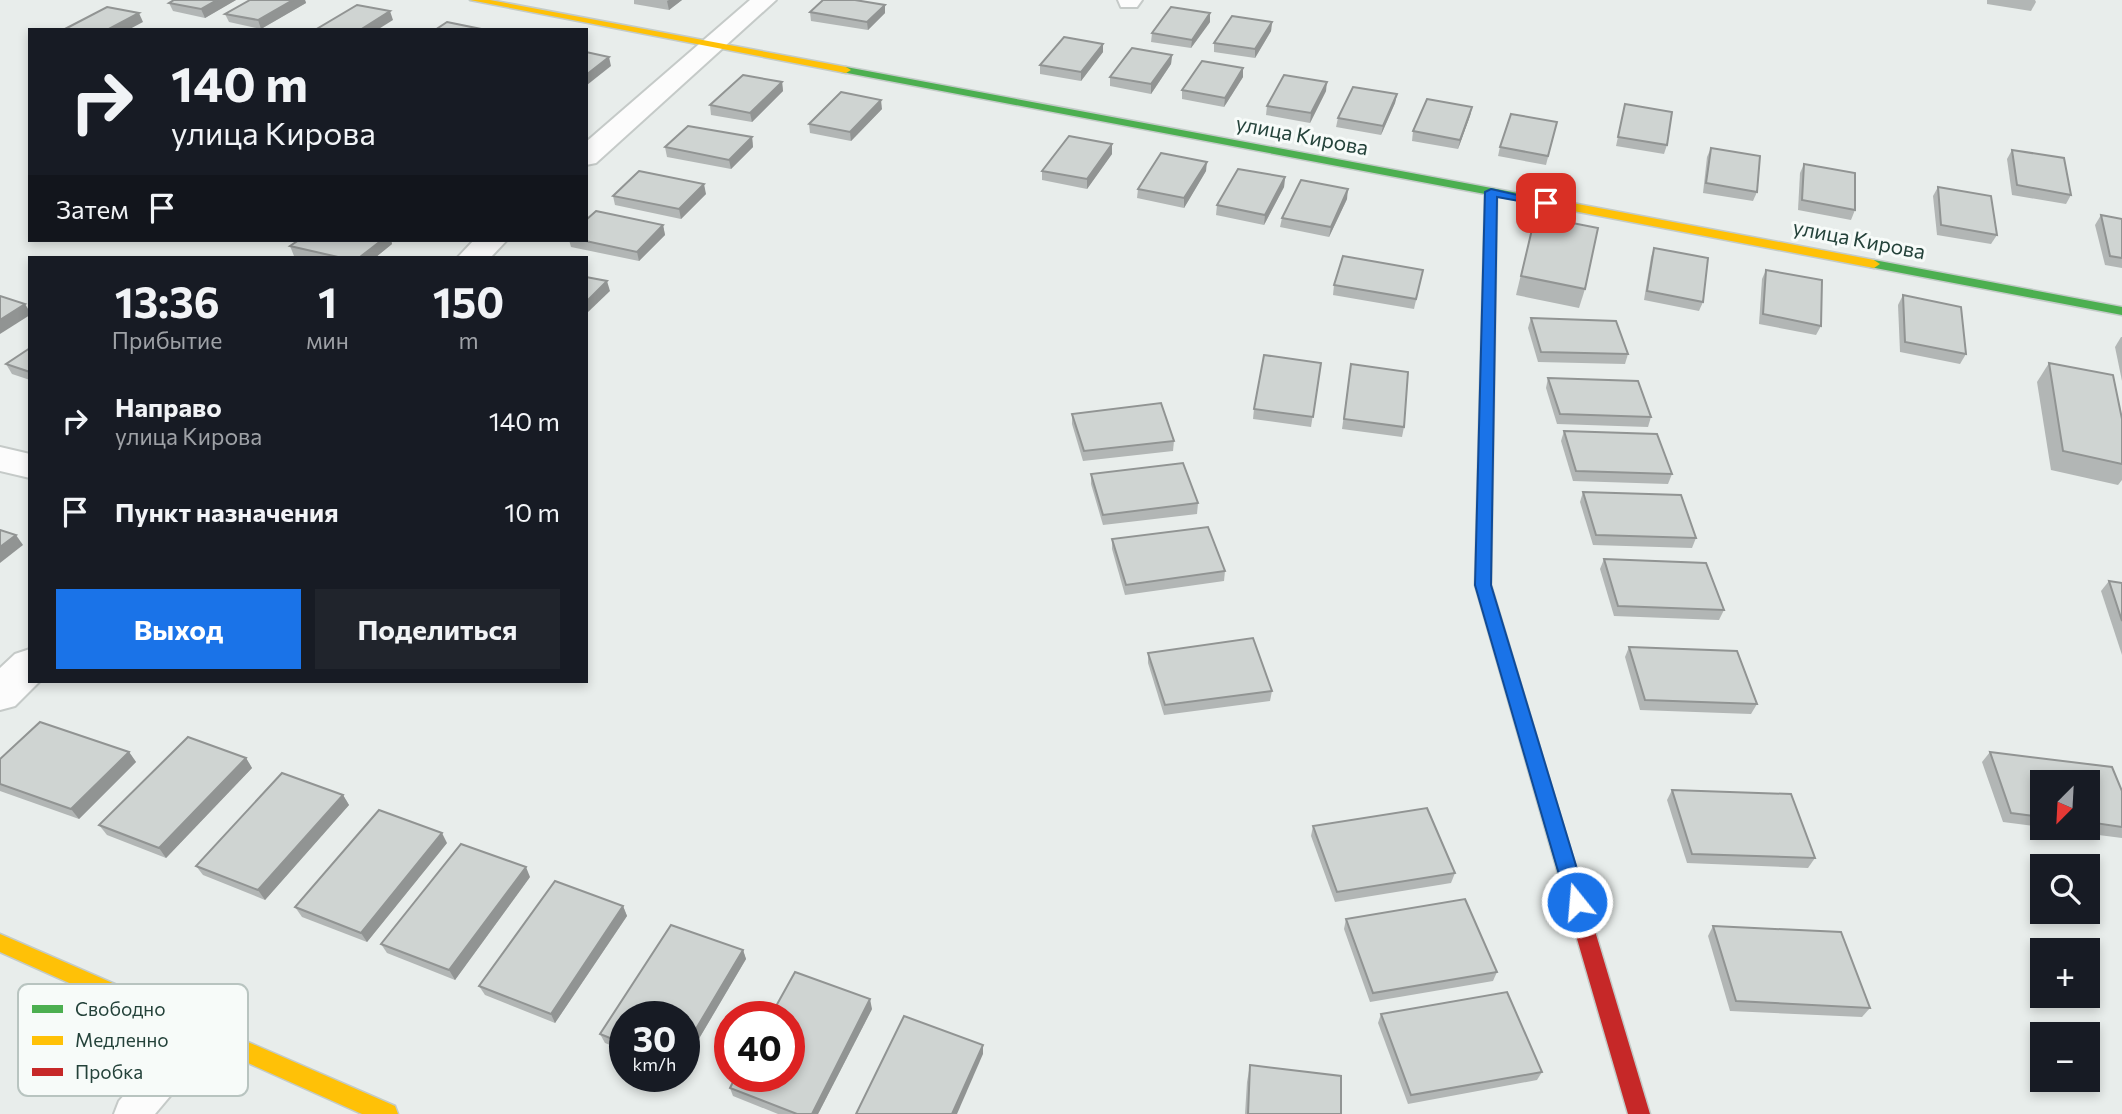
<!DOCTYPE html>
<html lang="ru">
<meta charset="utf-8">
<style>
:root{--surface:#171b24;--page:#20242c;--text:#f1f3f6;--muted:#9ea1a6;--accent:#1a73e8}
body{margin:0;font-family:Commissioner,sans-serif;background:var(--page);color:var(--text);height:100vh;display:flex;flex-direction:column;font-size:26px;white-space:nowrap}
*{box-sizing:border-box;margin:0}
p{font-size:23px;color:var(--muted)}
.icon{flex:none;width:38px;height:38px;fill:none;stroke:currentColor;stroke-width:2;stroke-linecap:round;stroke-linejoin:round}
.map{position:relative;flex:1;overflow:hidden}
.side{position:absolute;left:28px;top:256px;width:560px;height:427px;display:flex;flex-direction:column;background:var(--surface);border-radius:0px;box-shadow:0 4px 10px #0003}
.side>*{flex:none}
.hud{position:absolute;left:28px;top:28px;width:560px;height:214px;border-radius:0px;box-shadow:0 4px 10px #0003;background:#171b24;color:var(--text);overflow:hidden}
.needle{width:46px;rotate:204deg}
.tools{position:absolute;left:2030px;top:770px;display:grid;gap:14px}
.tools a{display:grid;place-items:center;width:70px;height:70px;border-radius:0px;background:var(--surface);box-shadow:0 4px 10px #0003;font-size:35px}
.speed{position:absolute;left:609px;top:1001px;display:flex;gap:14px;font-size:35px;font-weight:700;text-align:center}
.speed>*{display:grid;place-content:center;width:91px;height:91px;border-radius:50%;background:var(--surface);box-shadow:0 4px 10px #0003;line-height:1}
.speed small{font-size:18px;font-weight:400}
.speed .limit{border:10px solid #d22;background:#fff;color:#111}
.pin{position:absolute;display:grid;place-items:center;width:60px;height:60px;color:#fff;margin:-30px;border-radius:14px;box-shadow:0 4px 10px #0006}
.me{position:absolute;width:77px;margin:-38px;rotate:343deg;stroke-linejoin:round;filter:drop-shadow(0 0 5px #0008)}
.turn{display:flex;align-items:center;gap:24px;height:147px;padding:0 28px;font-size:32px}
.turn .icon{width:91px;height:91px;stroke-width:2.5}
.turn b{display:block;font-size:49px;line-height:60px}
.then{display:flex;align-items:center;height:66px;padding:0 28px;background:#0003;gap:14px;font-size:26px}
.eta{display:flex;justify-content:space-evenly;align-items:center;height:119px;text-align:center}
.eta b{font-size:42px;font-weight:700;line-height:49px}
.primary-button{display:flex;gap:14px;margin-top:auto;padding:14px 28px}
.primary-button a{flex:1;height:80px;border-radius:0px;background:var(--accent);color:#fff;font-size:28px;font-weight:700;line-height:80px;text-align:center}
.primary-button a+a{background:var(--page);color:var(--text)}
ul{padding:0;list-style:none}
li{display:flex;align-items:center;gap:21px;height:91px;padding:0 28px}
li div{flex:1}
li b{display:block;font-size:26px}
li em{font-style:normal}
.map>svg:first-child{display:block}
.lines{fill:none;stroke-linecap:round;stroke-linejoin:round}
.lane-casing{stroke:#c5cac8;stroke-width:4}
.street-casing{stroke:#c5cac8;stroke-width:4}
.fast-casing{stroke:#c3cbc8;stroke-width:3}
.slow-casing{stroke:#c3cbc8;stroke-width:3}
.jam-casing{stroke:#c3cbc8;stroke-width:3}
.lane{fill:#fcfcfc;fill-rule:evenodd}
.street{fill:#fcfcfc;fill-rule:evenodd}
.fast{fill:#4caf50;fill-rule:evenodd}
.slow{fill:#ffc107;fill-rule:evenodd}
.jam{fill:#c62828;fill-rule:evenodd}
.wall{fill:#b2b6b5}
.shaded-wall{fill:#919493}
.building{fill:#cfd4d2;stroke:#919493;stroke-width:2}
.route{fill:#1a73e8;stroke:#114b97;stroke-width:2}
.labels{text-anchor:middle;stroke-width:6;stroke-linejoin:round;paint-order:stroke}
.far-street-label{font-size:21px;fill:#24423a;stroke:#f7fbf9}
.key{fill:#f7fbf9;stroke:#b8c4c0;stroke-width:2}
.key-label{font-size:19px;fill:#24423a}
</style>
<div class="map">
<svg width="2122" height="1114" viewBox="0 0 2122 1114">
<rect width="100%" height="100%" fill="#e8edeb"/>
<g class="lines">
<defs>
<path id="lane" d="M201 1017 213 1021 218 1033 213 1045 155 1114H114L119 1101 189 1021Z"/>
<g id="street">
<path d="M750 0H776L596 163 586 165V142Z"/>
<path d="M1118 0H1142L1137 7H1121Z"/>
<path d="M474 240H507L491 257H458Z"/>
<path d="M0 447 30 454V478L0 471Z"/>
<path d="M30 649V681H40L15 706 0 710V668L15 654Z"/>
</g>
<g id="fast">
<path d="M846 67 1571 203 1573 206 1567 210 1497 196 1491 585 1586 901 1583 907 1576 910 1569 907 1566 901 1475 585 1485 194 842 72V68Z"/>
<path d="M1874 260 2122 307V315L1870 267 1868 264Z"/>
</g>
<g id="slow">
<path d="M470 0H490L846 67 851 70 846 73Z"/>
<path d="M1567 202 1874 260 1880 264 1874 268 1563 209 1561 206Z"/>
<path d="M0 934 395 1106 398 1114H362L0 952Z"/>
</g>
<path id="jam" d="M1576 892 1583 895 1586 901 1650 1114H1628L1566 901 1569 895Z"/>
</defs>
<!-- lane casing -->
<use href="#lane" class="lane-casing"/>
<!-- street casing -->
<use href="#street" class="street-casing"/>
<!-- fast casing -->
<use href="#fast" class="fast-casing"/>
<!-- slow casing -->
<use href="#slow" class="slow-casing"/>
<!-- jam casing -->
<use href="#jam" class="jam-casing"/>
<!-- lane -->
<use href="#lane" class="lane"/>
<!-- street -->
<use href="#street" class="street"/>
<!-- fast -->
<use href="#fast" class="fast"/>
<!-- slow -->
<use href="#slow" class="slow"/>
<!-- jam -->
<use href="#jam" class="jam"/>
</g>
<!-- wall -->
<g class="wall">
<path d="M174 0H236L205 18 173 11 169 3Z"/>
<path d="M250 0H305L306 3 261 29 229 22 225 14Z"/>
<path d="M634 0H682L669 10 634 4Z"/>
<path d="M1987 0H2035L2036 2 2031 11 1987 4Z"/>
<path d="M885 5V13L868 30 811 21 810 12Z"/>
<path d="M1210 22 1191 48 1151 42 1152 33Z"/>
<path d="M1272 22 1271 31 1255 58 1214 52V43Z"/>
<path d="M1103 44V52L1081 81 1040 74V65Z"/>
<path d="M1172 55 1171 64 1151 94 1110 86V77Z"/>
<path d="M1243 68V77L1224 107 1182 99V90Z"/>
<path d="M782 82 783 91 752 122 711 115 710 105Z"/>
<path d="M1326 91 1310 123 1266 115 1267 106Z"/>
<path d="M1397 94 1395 103 1381 135 1336 127 1338 118Z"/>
<path d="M1625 104 1667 145 1664 154 1616 146Z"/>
<path d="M1472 107 1470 116 1458 149 1412 141 1413 131Z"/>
<path d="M882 109 851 141 810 133 809 124Z"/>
<path d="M1557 122 1546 165 1498 156 1500 147Z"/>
<path d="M752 137 753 147 731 169 667 157 665 147Z"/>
<path d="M1711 148 1757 192 1753 201 1703 193 1707 157Z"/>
<path d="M2012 150 2071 195 2066 204 2012 195 2007 159Z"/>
<path d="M1112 154 1087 189 1042 180V171Z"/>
<path d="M1804 164 1855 210 1851 220 1798 210 1800 173Z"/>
<path d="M1206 171 1184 208 1137 198 1138 189Z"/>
<path d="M1285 177 1284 187 1264 225 1216 215 1217 205Z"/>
<path d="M1938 187 1997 235 1991 244 1937 235 1933 196Z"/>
<path d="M706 194 681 219 615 205 613 196Z"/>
<path d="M1347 199 1329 237 1280 227 1282 218Z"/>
<path d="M2101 215 2122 219V268L2105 265 2095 225Z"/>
<path d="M663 225 665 235 639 261 571 247 569 240H586Z"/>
<path d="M1533 225 1585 289 1579 308 1516 295Z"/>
<path d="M299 240H391L392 244 376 257H299L294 256 290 246Z"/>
<path d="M1654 248 1703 302 1699 311 1644 300 1651 257Z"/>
<path d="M1423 270 1414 309 1333 295 1334 285Z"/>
<path d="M1766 270 1821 326 1816 335 1759 324 1762 279Z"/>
<path d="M1903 295 1966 354 1960 364 1900 352 1898 305Z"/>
<path d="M1531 318 1628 354 1625 364 1538 362 1528 328Z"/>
<path d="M2121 337H2122V381L2115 347Z"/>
<path d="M30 348V380L12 374 6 364Z"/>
<path d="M1321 363 1311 427 1253 419 1254 409Z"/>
<path d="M2049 363 2122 419V480L2118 485 2051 470 2037 382Z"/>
<path d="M1351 364 1404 427 1402 437 1342 429Z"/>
<path d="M1548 378 1651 417 1648 427 1557 424 1546 388Z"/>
<path d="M1072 414 1174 441 1173 451 1083 461 1072 424Z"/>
<path d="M1564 431 1672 474 1668 484 1573 481 1561 441Z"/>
<path d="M1091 474 1198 503 1197 514 1103 525 1091 484Z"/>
<path d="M1583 492 1696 538 1692 548 1593 545 1580 502Z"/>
<path d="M1112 539 1225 571 1224 581 1125 595 1112 549Z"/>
<path d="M1604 559 1724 610 1719 620 1614 616 1600 569Z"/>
<path d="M2109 581 2122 583V655L2101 591Z"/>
<path d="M1629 647 1757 704 1751 714 1640 710 1625 657Z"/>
<path d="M1148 653 1272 691 1270 701 1164 715 1148 663Z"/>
<path d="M129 752 136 762 79 819 0 791V759Z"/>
<path d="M1990 752 2122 791V838L2044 828H2088V782H2042V827L2003 822 1982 762Z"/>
<path d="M246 758 252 768 166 858 107 835 99 825Z"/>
<path d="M1672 790 1815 858 1808 868 1687 863 1667 800Z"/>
<path d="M343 795 349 805 265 900 203 875 196 866Z"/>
<path d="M1313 826 1455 873 1451 883 1335 902 1311 836Z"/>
<path d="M447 843 367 942 302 917 295 907Z"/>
<path d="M530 877 455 980 387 953 381 944Z"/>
<path d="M623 906 627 916 555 1023 485 995 479 986Z"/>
<path d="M1346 919 1497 972 1493 981 1370 1002 1344 929Z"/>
<path d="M671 925 743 950 746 959 684 1064V1017H625V1051L605 1043 600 1034Z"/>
<path d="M1713 926 1870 1008 1862 1017 1730 1011 1708 936Z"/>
<path d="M872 1009 818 1114H778L733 1096 730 1088Z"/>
<path d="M1381 1014 1542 1072 1537 1080 1408 1104 1378 1023Z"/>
<path d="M1250 1065 1341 1114H1245L1247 1082Z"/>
</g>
<!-- shaded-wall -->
<g class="shaded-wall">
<path d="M217 0H236L205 18 201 9Z"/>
<path d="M293 0H305L306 3 261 29 258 20Z"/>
<path d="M669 0H682L669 10 667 1Z"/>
<path d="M885 5V13L868 30 867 22Z"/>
<path d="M390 11 393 20 377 30H360Z"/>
<path d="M139 13 143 22 128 30H107Z"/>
<path d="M1210 13V22L1191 48 1192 40Z"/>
<path d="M1272 22 1271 31 1255 58V49Z"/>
<path d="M1103 44V52L1081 81V72Z"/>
<path d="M1172 55 1171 64 1151 94V84Z"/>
<path d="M609 57 611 66 587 85 586 75Z"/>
<path d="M1243 68V77L1224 107 1225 98Z"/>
<path d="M782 82 783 91 752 122 750 113Z"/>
<path d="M1327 82 1326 91 1310 123 1311 113Z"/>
<path d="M1397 94 1395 103 1381 135 1383 126Z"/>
<path d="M881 100 882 109 851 141 850 132Z"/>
<path d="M1472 107 1470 116 1458 149 1460 140Z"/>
<path d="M752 137 753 147 731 169 729 160Z"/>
<path d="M1112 144V154L1087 189V179Z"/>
<path d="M1207 162 1206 171 1184 208V198Z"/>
<path d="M1285 177 1284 187 1264 225 1265 215Z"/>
<path d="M704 184 706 194 681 219 679 209Z"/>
<path d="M1348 189 1347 199 1329 237 1331 227Z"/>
<path d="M663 225 665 235 639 261 637 252Z"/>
<path d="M382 240H391L392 244 376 257H360Z"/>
<path d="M607 281 610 291 586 314V302Z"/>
<path d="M25 304 30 312V315L0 334V320Z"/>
<path d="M16 535 23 545 0 563V547Z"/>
<path d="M129 752 136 762 79 819 71 809Z"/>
<path d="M246 758 252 768 166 858 159 848Z"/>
<path d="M343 795 349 805 265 900 258 890Z"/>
<path d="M442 833 447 843 367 942 361 933Z"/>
<path d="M526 867 530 877 455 980 449 970Z"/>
<path d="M623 906 627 916 555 1023 551 1014Z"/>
<path d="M743 950 746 959 684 1064V1049Z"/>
<path d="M870 999 872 1009 818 1114H812Z"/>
<path d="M983 1045V1054L957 1114H952Z"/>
</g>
<!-- building -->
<g class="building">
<path d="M174 0H217L201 9 169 3Z"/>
<path d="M250 0H293L258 20 225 14Z"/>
<path d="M823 0H855L885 5 867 22 810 12Z"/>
<path d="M357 5 390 11 360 30H315Z"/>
<path d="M107 7 139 13 107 30H63Z"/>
<path d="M1171 7 1210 13 1192 40 1152 33Z"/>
<path d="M1232 16 1272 22 1255 49 1214 43Z"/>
<path d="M447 22 481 29 479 30H435Z"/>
<path d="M1064 37 1103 44 1081 72 1040 65Z"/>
<path d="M1132 48 1172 55 1151 84 1110 77Z"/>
<path d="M586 52 609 57 586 75Z"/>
<path d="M1202 61 1243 68 1225 98 1182 90Z"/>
<path d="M743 75 782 82 750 113 710 105Z"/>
<path d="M1284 75 1327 82 1311 113 1267 106Z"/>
<path d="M1353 87 1397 94 1383 126 1338 118Z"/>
<path d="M841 92 881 100 850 132 809 124Z"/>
<path d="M1427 99 1472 107 1460 140 1413 131Z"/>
<path d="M1625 104 1672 112 1667 145 1618 137Z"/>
<path d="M1511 114 1557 122 1548 156 1500 147Z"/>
<path d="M688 126 752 137 729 160 665 147Z"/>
<path d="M1069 136 1112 144 1087 179 1042 171Z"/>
<path d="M1711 148 1760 156 1757 192 1706 183Z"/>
<path d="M2012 150 2064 158 2071 195 2017 185Z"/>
<path d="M1161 153 1207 162 1184 198 1138 189Z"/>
<path d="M1804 164 1855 173V210L1802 200Z"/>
<path d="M1238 169 1285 177 1265 215 1217 205Z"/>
<path d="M639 171 704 184 679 209 613 196Z"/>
<path d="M1301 180 1348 189 1331 227 1282 218Z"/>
<path d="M1938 187 1991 196 1997 235 1941 225Z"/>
<path d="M596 211 663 225 637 252 581 240H586V220Z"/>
<path d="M2101 215 2122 219V258L2110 256Z"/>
<path d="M1557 220 1598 228 1585 289 1521 276 1533 225Z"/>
<path d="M299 240H382L360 257H338L290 246Z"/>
<path d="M1654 248 1708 258 1703 302 1647 291Z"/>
<path d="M1343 256 1423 270 1416 299 1334 285Z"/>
<path d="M1766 270 1822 280 1821 326 1763 314Z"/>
<path d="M586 277 607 281 586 302Z"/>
<path d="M1903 295 1961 307 1966 354 1905 342Z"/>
<path d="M0 296 25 304 0 320Z"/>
<path d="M1531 318 1616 321 1628 354 1541 352Z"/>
<path d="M30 348V372L6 364Z"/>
<path d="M1264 355 1321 363 1313 417 1254 409Z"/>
<path d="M2049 363 2113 375 2122 419V464L2063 451Z"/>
<path d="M1351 364 1408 372 1404 427 1344 419Z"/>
<path d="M1548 378 1638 381 1651 417 1560 414Z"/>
<path d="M1161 403 1174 441 1084 451 1072 414Z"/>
<path d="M1564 431 1657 434 1672 474 1576 471Z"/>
<path d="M1183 463 1198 503 1103 515 1091 474Z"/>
<path d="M1583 492 1681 495 1696 538 1596 535Z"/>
<path d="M1208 527 1225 571 1126 585 1112 539Z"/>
<path d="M0 530 16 535 0 547Z"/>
<path d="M1604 559 1706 563 1724 610 1618 606Z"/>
<path d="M2109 581 2122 583V621Z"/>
<path d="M1253 638 1272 691 1165 705 1148 653Z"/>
<path d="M1629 647 1737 651 1757 704 1645 700Z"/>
<path d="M40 722 129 752 71 809 0 784V759Z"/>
<path d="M188 737 246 758 159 848 99 825Z"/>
<path d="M1990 752 2112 767 2122 791V827L2088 822V782H2042V817L2011 813Z"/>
<path d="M282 773 343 795 258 890 196 866Z"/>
<path d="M1672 790 1791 794 1815 858 1692 854Z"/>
<path d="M1427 808 1455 873 1337 892 1313 826Z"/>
<path d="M379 810 442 833 361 933 295 907Z"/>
<path d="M461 844 526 867 449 970 381 944Z"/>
<path d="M555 881 623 906 551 1014 479 986Z"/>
<path d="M1465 899 1497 972 1373 993 1346 919Z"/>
<path d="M671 925 743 950 684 1049V1017H625V1044L600 1034Z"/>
<path d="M1713 926 1841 932 1870 1008 1736 1001Z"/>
<path d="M795 972 870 999 812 1114H797L730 1088 736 1076H789V1017H770Z"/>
<path d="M1507 992 1542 1072 1411 1095 1381 1014Z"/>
<path d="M904 1016 983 1045 952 1114H856Z"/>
<path d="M1250 1065 1341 1076V1114H1248Z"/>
</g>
<!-- route -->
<path class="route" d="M1491 189 1552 203 1546 206 1497 197 1491 585 1587 902 1584 908 1577 911 1570 908 1567 902 1475 585 1485 192Z"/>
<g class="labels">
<!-- far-street labels -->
<g class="far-street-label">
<text transform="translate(1302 136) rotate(11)" y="7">улица Кирова</text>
<text transform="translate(1859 240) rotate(11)" y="7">улица Кирова</text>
</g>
</g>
<!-- legend -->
<rect x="18" y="984" width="230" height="112" rx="10" class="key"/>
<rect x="32" y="1005" width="31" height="8" fill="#4caf50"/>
<rect x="32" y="1036" width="31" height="9" fill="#ffc107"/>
<rect x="32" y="1068" width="31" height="8" fill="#c62828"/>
<g class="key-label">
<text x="75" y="1016">Свободно</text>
<text x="75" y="1047">Медленно</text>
<text x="75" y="1079">Пробка</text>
</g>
</svg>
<div class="tools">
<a><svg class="needle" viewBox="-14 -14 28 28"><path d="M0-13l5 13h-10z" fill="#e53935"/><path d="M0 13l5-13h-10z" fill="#9ea1a6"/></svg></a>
<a><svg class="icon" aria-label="search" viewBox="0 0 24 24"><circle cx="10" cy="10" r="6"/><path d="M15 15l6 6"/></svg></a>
<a>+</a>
<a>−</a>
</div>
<div class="speed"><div>30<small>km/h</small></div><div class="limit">40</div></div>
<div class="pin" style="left:1546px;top:203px;background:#d93025"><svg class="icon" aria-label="arrive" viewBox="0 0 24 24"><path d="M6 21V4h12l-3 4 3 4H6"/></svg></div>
<svg class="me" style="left:1577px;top:902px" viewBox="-20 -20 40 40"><circle r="17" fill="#1a73e8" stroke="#fff" stroke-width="3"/><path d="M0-11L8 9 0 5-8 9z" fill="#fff"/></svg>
<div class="hud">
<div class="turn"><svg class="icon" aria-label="right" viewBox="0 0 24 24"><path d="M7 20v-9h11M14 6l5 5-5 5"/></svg><div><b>140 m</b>улица Кирова</div></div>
<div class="then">Затем<svg class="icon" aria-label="arrive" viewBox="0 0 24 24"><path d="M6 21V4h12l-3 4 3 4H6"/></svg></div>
</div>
<section class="side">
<div class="eta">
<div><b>13:36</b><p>Прибытие</p></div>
<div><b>1</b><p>мин</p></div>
<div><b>150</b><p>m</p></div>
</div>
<ul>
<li><svg class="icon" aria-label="right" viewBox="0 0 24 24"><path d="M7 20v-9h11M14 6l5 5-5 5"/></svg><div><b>Направо</b><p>улица Кирова</p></div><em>140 m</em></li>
<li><svg class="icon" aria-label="arrive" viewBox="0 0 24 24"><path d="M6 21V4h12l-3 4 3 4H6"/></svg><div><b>Пункт назначения</b></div><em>10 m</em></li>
</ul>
<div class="primary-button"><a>Выход</a><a>Поделиться</a></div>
</section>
</div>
